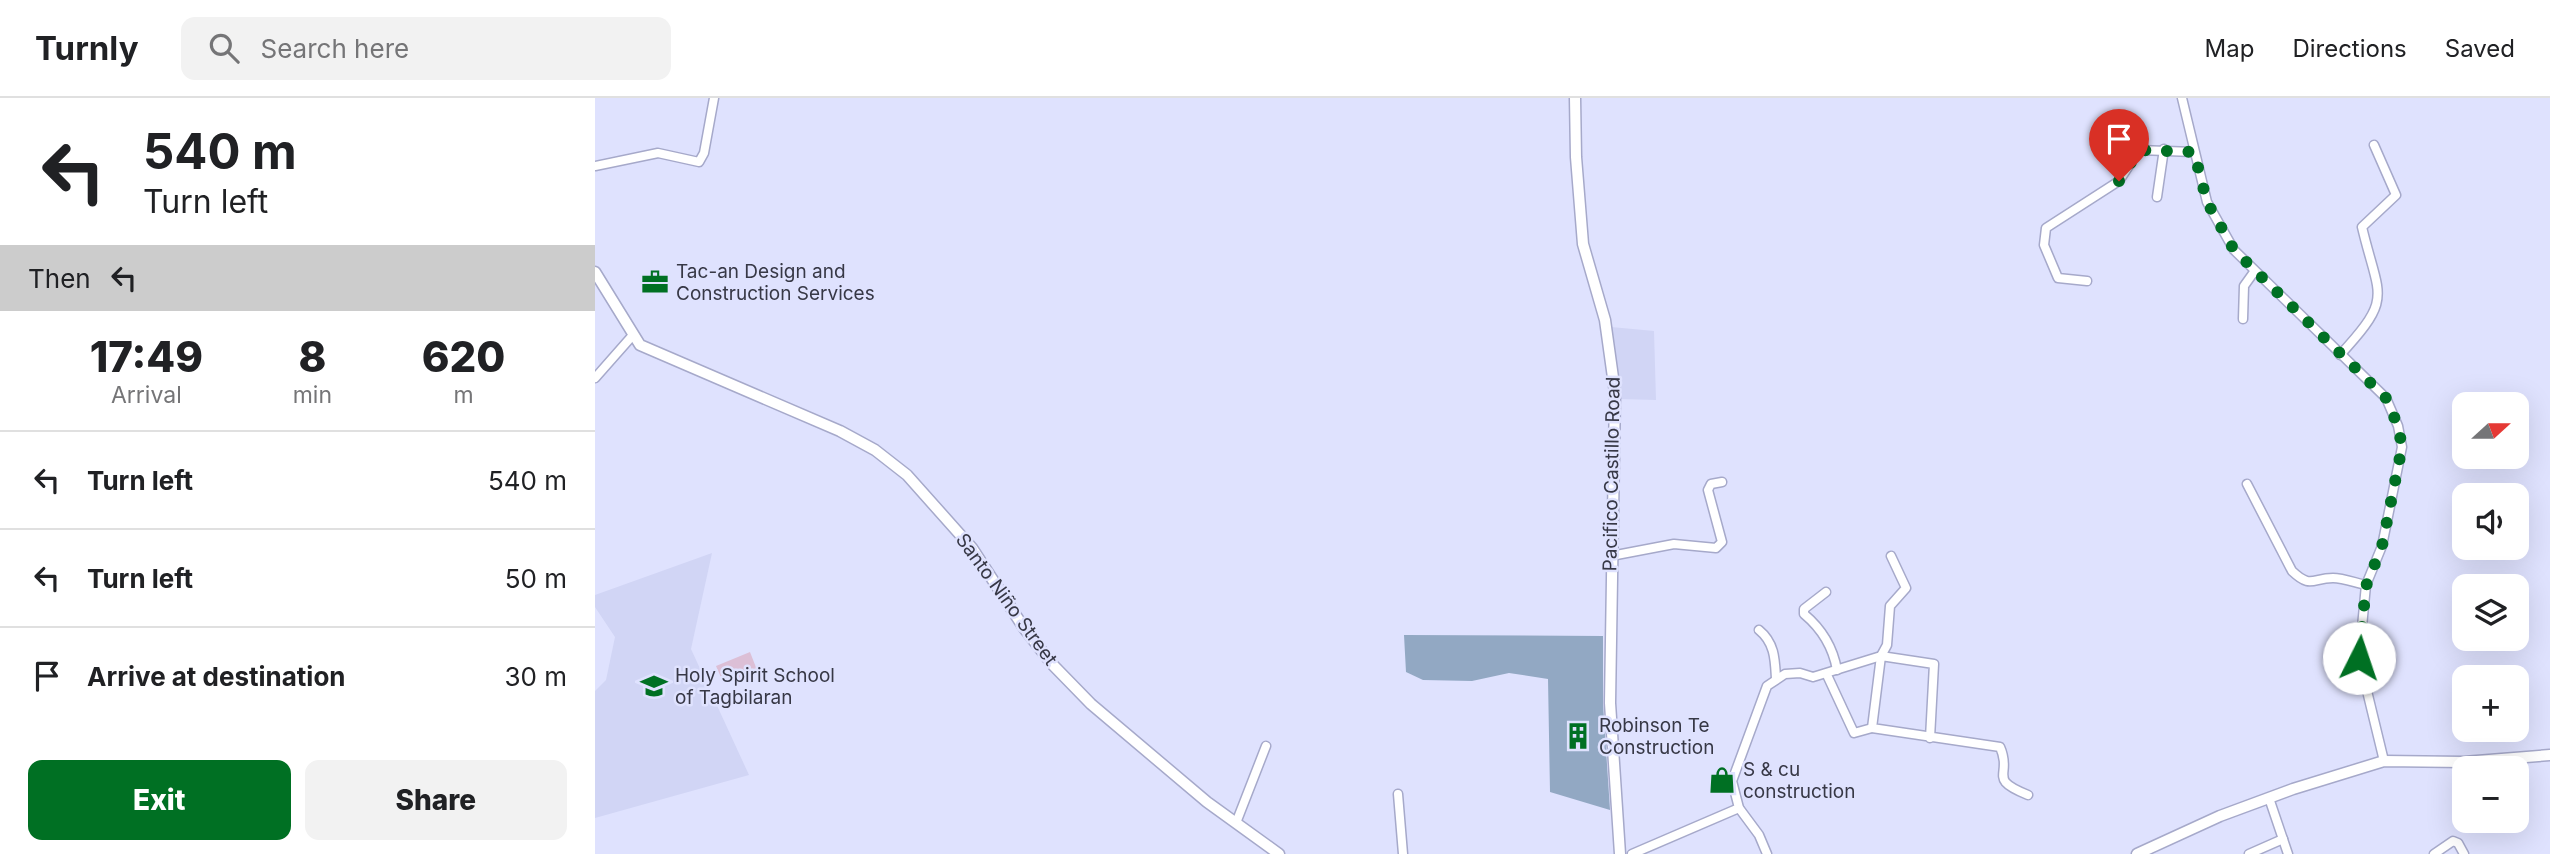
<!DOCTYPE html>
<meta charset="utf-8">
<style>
:root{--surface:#fff;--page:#f2f2f2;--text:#202124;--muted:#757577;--line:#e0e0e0;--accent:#007023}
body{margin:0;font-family:Inter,sans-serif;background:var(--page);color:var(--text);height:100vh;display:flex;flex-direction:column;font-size:26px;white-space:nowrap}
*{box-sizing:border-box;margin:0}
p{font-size:23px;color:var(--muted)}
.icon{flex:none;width:38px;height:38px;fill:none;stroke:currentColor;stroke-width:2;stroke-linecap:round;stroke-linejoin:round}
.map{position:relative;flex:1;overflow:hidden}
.panel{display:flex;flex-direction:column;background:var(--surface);width:595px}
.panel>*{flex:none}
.guide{background:#fff;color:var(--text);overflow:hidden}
.needle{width:46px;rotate:69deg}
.controls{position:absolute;left:1857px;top:294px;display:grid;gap:14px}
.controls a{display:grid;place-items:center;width:77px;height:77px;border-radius:14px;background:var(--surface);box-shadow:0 7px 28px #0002;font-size:35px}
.pin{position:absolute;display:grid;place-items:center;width:60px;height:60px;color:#fff;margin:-72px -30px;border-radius:50% 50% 50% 0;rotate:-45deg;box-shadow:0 0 7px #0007}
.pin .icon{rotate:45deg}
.me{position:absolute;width:77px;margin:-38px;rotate:4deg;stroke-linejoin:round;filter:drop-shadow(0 0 5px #0008)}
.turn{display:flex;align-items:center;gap:24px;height:147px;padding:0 28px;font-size:32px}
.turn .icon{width:91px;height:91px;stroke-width:2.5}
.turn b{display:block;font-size:49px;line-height:60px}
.then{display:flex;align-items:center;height:66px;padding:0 28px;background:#0003;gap:14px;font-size:26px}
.eta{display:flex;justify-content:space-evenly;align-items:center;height:119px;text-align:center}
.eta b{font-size:42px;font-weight:800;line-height:49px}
.button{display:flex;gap:14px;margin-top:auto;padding:14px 28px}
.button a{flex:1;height:80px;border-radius:14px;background:var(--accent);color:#fff;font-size:28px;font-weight:800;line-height:80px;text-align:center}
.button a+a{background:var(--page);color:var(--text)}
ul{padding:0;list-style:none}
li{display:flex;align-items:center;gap:21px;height:98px;padding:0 28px;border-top:2px solid var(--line)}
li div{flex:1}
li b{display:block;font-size:26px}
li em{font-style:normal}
header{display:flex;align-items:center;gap:42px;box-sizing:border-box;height:98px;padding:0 35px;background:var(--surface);border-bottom:2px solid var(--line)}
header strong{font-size:33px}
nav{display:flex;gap:38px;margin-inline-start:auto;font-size:24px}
.search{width:490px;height:63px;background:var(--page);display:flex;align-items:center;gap:18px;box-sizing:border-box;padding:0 24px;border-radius:14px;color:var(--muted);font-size:26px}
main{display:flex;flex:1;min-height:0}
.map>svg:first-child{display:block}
.built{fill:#d1d5f5}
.green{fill:#dcbfd6}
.building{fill:#92a8c3}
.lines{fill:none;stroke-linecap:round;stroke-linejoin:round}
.minor-casing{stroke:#a6a9ca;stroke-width:11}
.major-casing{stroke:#a6a9ca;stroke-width:13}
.minor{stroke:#fff;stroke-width:8}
.major{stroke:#fff;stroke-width:10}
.route{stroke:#007023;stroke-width:12;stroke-dasharray:0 21.6}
.labels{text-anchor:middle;stroke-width:5;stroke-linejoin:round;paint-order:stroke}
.poi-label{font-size:19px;fill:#373846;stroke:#dfe2fe;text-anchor:start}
.street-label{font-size:19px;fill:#373846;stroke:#dfe2fe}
</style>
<header>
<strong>Turnly</strong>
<div class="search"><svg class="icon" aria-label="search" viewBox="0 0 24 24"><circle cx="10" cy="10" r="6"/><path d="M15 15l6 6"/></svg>Search here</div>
<nav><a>Map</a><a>Directions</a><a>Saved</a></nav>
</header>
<main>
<section class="panel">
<div class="guide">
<div class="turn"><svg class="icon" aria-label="left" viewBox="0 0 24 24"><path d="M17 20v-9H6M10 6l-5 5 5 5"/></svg><div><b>540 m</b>Turn left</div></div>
<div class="then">Then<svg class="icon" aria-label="left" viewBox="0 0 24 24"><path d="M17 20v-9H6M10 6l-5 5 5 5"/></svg></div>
</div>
<div class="eta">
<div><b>17:49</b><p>Arrival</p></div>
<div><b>8</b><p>min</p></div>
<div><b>620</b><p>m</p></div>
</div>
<ul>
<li><svg class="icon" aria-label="left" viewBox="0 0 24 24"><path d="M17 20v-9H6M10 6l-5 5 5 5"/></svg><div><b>Turn left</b></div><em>540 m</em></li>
<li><svg class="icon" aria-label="left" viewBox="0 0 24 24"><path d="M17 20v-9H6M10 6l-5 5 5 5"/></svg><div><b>Turn left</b></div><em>50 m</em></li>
<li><svg class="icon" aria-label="arrive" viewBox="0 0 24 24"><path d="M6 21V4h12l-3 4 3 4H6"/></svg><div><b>Arrive at destination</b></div><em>30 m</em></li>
</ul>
<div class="button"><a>Exit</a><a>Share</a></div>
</section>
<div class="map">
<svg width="1955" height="756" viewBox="0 0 1955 756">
<rect width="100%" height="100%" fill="#dfe2fe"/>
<!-- built -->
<g class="built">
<path d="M1016 229 1059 233 1061 302 1025 301Z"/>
<path d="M117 455 96 551 154 677 0 720V593L11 582 20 539 0 509V497Z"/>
</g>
<!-- green -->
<path class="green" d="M155 554 162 572 129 586 121 568Z"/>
<!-- building -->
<path class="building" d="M809 537 1008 538V606L1015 712 955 694 953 581 914 575 877 583 828 582 811 574Z"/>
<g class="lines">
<defs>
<g id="minor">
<path d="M1587 0 1612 104 1639 152 1791 300 1803 328 1807 349 1787 448 1771 487 1764 560 1789 663"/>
<path d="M0 68 63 55 104 64 109 55 119 0"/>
<path d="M1562 99 1569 51"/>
<path d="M1492 183 1463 180 1449 147 1451 130 1524 83 1544 52 1599 54"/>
<path d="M1648 221 1649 188 1659 174"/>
<path d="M1745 257C1799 198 1784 201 1767 129L1801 97 1779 47"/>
<path d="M0 280 38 237"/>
<path d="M1652 386 1697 473C1716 491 1717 480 1738 480 1748 480 1761 485 1771 487"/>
<path d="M1016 458 1079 446 1121 450 1127 444 1113 392 1116 386 1127 384"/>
<path d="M1231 494 1209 511V516C1227 531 1238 549 1242 572"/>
<path d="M1164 532C1180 545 1180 562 1181 581"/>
<path d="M1232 577 1259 635 1277 630"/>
<path d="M1335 640 1339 566 1286 558 1277 630 1405 649C1418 678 1391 680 1433 697"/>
<path d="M803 696 808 756"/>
<path d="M1674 700 1693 756"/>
<path d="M641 725 671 648"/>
<path d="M1037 756 1144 710"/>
<path d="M1172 756 1164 737 1144 710 1137 683 1172 588 1190 576 1205 575 1218 579 1286 558 1292 547 1295 508 1311 490 1296 458"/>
<path d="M1654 756 1688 741"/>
<path d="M1839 756 1858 743 1863 745 1869 756"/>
</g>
<g id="major">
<path d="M980 0 981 59 988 146 1010 222 1020 294 1015 605 1025 756"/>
<path d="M0 174 45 247 245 333 280 352 312 377 377 450 429 530 457 566 496 606 612 704 684 756"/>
<path d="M1542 756 1625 718 1698 691 1789 663 1869 664 1955 657"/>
</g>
</defs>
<!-- minor casing -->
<use href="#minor" class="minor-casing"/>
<!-- major casing -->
<use href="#major" class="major-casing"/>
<!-- minor -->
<use href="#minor" class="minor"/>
<!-- major -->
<use href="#major" class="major"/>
</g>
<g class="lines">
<!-- route -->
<path class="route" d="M1524 83 1544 52 1599 54 1612 104 1639 152 1791 300 1803 328 1807 349 1787 448 1771 488 1764 560"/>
</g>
<!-- icons -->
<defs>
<symbol id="office-bare" viewBox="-9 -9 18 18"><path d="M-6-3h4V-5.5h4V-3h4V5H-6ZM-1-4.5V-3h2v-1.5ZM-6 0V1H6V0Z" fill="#007023" stroke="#dfe2fe" stroke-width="2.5" paint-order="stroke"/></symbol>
<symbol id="school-bare" viewBox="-9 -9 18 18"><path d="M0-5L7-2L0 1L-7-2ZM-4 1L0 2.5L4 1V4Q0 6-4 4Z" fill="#007023" stroke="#dfe2fe" stroke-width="2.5" paint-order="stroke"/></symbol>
<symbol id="building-bare" viewBox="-9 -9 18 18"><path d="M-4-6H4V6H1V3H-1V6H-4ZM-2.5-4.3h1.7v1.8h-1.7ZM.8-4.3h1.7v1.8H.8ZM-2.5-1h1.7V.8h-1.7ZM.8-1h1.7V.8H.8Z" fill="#007023" stroke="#dfe2fe" stroke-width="2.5" paint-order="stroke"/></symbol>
<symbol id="shop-bare" viewBox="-9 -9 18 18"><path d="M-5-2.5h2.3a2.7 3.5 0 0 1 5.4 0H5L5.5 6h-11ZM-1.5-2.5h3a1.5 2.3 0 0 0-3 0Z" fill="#007023" stroke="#dfe2fe" stroke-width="2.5" paint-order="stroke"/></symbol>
</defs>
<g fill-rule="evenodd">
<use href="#office-bare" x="41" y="165" width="38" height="38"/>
<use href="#school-bare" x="40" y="569" width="38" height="38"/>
<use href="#building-bare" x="964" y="619" width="38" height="38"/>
<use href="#shop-bare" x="1108" y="663" width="38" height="38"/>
</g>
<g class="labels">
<!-- poi labels -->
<g class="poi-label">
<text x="81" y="180">Tac-an Design and<tspan x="81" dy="22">Construction Services</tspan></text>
<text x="80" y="584">Holy Spirit School<tspan x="80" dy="22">of Tagbilaran</tspan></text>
<text x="1004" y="634">Robinson Te<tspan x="1004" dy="22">Construction</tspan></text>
<text x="1148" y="678">S &amp; cu<tspan x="1148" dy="22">construction</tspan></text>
</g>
<!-- street labels -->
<g class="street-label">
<text transform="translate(1016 376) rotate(-89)" y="7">Pacifico Castillo Road</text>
<text transform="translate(412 501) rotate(54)" y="7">Santo Niño Street</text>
</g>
</g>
</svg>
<div class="controls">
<a><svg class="needle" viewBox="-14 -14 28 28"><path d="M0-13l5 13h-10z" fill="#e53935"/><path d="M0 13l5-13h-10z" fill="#757577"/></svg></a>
<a><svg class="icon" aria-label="sound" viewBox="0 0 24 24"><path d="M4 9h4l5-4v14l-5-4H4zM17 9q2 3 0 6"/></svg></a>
<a><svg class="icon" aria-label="layers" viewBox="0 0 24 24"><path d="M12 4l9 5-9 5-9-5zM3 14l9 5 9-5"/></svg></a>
<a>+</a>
<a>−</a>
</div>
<div class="pin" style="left:1524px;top:83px;background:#d93025"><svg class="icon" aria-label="arrive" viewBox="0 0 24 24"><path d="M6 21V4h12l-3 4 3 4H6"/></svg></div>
<svg class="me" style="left:1764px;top:560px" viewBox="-20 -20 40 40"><circle r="19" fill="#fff"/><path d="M0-13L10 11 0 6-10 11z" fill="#007023"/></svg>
</div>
</main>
